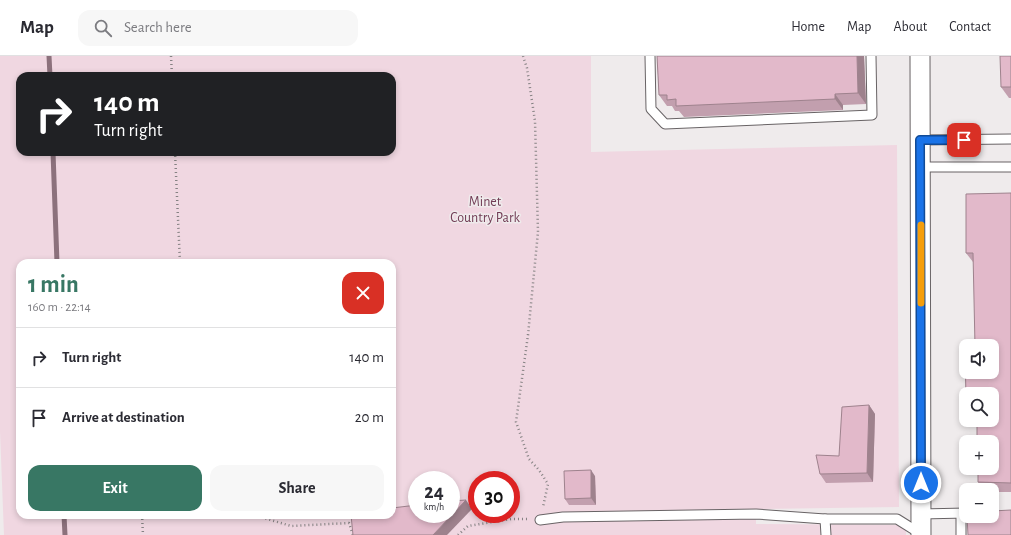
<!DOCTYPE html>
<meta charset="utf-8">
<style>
:root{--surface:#fff;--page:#f7f7f7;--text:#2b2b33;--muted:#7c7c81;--line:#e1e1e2;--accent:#387764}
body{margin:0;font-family:"Alegreya Sans",sans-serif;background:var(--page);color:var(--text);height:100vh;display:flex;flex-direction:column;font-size:15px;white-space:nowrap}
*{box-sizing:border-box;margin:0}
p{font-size:13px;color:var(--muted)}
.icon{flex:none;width:22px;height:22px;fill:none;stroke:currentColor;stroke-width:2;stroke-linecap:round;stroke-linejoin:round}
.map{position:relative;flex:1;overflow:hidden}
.sheet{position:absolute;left:16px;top:203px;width:380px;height:260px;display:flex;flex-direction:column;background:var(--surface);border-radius:12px;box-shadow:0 2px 6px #0003}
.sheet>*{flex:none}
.banner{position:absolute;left:16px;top:16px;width:380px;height:84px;border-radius:12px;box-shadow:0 2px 6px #0003;background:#202124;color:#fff;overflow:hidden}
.tools{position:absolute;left:959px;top:283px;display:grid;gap:8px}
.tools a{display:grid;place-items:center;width:40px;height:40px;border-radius:8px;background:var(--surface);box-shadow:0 2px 6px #0003;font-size:20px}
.speed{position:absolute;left:408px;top:415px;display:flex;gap:8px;font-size:20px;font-weight:700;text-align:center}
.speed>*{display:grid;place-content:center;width:52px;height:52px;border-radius:50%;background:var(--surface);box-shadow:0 2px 6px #0003;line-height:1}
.speed small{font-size:10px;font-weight:400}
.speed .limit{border:6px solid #d22;background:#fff;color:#111}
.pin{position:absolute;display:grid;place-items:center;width:34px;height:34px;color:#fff;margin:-17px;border-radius:8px;box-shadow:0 2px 6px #0006}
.me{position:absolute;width:44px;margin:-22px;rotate:0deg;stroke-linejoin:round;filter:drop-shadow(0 0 3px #0008)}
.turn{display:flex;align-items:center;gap:14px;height:84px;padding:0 12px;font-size:18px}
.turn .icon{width:52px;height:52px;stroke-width:2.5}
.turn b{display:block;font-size:28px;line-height:34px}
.round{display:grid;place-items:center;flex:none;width:42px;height:42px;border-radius:12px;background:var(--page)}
.headline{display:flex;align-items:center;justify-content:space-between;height:68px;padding:0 12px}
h1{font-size:24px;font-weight:600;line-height:30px;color:var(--accent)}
.button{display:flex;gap:8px;margin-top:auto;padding:8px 12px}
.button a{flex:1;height:46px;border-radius:12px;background:var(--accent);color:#fff;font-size:16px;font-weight:600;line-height:46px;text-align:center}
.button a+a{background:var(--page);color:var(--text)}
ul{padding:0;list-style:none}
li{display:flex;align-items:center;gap:12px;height:60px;padding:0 12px;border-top:1px solid var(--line)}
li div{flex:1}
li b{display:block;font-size:15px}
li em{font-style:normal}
header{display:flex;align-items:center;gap:24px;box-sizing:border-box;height:56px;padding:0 20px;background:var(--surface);border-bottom:1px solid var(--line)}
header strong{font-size:19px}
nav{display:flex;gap:22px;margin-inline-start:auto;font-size:14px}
.search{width:280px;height:36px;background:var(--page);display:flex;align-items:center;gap:10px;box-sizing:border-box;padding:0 14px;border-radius:12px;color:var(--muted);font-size:15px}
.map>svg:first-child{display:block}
.green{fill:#f0d7e1;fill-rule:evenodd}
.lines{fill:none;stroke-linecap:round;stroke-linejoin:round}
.stream{stroke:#8c717c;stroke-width:5}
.lane-casing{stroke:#686365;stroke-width:11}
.street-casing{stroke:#686365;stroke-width:21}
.path{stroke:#858283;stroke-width:2.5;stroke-dasharray:1 3;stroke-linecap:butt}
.lane{stroke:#fff;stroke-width:9}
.street{stroke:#fff;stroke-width:19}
.wall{fill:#c29fae}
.shaded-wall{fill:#9e828d}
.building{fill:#e2b9ca;stroke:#9e828d}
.route-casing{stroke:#114b97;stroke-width:10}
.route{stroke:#1a73e8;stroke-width:7}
.slow{stroke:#f59e0b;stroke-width:7}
.labels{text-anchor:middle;stroke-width:3;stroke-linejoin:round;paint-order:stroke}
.park-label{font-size:14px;fill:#723d56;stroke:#efebec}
</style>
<header>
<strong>Map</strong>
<div class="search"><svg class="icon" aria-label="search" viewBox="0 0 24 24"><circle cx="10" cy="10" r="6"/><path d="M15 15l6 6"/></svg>Search here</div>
<nav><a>Home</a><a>Map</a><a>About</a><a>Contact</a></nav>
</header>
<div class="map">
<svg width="1011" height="479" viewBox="0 0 1011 479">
<rect width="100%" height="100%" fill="#efebec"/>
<!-- green -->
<path class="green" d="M0 0H591V96L897 89 899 451 756 453V468L906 469V479H4L0 375ZM20 20H392V96H20ZM20 207H392V459H20ZM417 424H451V458H417ZM477 424H511V458H477Z"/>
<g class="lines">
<!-- stream -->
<g class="stream">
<path d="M49 0 50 20"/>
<path d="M53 96 57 207"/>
<path d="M64 459 65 479"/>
</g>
<defs>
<g id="lane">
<path d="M650 0 651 53 665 68 872 59 871 0"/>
<path d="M920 84 1011 83"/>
<path d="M920 111H1011"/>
<path d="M961 457V479"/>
<path d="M921 458 966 457"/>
<path d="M825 463 826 479"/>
<path d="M540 464 563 461 756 458 825 463H897L921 478"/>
</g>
<path id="street" d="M920 0 921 479"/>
</defs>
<!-- lane casing -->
<use href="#lane" class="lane-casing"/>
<!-- street casing -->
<use href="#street" class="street-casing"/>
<!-- path -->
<g class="path">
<path d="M171 0 172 20"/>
<path d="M523 0 527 12 535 65 538 176 528 279 516 366 529 403 539 414 548 428 543 451"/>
<path d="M175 96 180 207"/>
<path d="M142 459 143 479"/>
<path d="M254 459 291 470 349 467 353 479"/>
<path d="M458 479 468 470 511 463H528"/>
</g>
<!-- lane -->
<use href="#lane" class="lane"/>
<!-- street -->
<use href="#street" class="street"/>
</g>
<!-- wall -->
<g class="wall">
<path d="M657 0H864L866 48 843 49V54L684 61 679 55H675L672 50H667L659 39Z"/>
<path d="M1011 0V42H1009L1001 31Z"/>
<path d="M1011 137V436H992V434H983L978 426 992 364V316L974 206H973L966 197Z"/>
<path d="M869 349 875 358 873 426 826 427 820 418 839 400Z"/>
<path d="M595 420 596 449H569L565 443Z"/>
</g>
<!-- shaded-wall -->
<g class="shaded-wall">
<path d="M857 0H864L866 48 858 37Z"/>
<path d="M835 38 843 49V54L835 43Z"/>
<path d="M869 349 875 358 873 426 867 417Z"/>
<path d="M591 414 595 420 596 449 591 442Z"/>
<path d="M466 444 472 453 447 479H433Z"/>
</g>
<!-- building -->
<g class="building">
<path d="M657 0H857L858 37 835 38V43L676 50V43L667 44V39H659Z"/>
<path d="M1000 0H1011V31H1001Z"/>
<path d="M1011 137V427L978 426V412H992V386H977V364H992V338H966V342L965 296H966V316H992V290H975L973 197H966V138Z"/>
<path d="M869 349 867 417 820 418 816 399 839 400 842 351Z"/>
<path d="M591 414V442L565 443 564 415Z"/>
<path d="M466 444 433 479H353L351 459H392V452L417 449V458H451V445Z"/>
<path d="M1011 454V479H968L967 460H992V455Z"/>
</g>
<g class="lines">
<defs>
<path id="route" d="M921 427 920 84H964"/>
</defs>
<!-- route casing -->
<use href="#route" class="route-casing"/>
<!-- route -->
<use href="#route" class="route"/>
<!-- slow -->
<path class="slow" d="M921 169V247"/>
</g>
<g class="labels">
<!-- park labels -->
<g class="park-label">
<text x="485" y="150">Minet<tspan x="485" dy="16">Country Park</tspan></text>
</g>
</g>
</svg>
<div class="tools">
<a><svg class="icon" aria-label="sound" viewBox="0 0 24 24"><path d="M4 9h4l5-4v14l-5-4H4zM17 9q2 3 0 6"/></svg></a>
<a><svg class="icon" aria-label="search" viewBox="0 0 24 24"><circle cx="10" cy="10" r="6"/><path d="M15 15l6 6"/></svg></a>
<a>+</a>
<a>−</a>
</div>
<div class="speed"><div>24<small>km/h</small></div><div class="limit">30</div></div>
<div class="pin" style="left:964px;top:84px;background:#d93025"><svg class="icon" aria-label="arrive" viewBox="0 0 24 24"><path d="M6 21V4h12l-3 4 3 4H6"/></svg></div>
<svg class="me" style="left:921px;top:427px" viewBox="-20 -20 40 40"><circle r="17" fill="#1a73e8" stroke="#fff" stroke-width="3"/><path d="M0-11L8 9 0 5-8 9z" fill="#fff"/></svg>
<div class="banner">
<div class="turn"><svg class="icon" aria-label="right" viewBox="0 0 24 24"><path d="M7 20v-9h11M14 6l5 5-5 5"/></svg><div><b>140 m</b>Turn right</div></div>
</div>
<section class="sheet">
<div class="headline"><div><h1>1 min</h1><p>160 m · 22:14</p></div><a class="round" style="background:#d93025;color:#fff"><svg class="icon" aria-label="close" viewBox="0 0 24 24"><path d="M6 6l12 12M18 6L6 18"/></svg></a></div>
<ul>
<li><svg class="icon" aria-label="right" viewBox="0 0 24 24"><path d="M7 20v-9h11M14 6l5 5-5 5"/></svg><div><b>Turn right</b></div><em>140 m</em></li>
<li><svg class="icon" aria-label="arrive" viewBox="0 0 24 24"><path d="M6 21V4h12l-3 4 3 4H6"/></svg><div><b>Arrive at destination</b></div><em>20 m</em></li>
</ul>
<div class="button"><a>Exit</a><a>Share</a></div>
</section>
</div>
